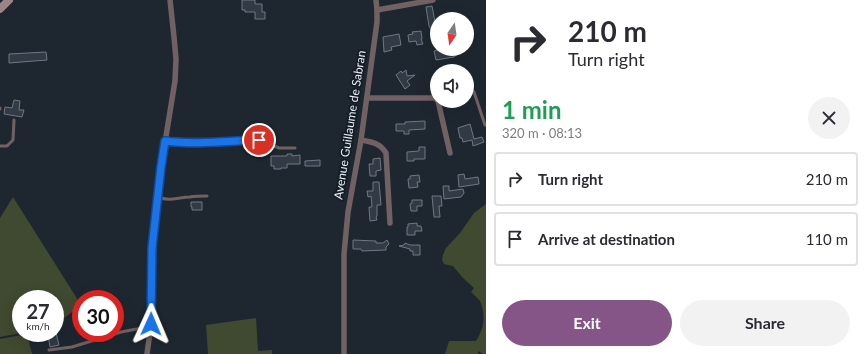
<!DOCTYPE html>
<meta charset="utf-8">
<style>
:root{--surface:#fff;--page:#f2f2f3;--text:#2b2b33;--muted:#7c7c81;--line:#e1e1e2;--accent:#855588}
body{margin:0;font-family:Lato,sans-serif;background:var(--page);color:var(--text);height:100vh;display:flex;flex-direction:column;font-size:15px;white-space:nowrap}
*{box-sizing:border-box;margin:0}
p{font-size:13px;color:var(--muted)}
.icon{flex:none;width:22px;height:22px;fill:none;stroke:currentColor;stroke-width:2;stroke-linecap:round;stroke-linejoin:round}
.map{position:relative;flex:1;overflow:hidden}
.drawer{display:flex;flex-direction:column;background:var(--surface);width:380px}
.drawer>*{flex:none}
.top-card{background:#fff;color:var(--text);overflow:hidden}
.needle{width:26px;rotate:193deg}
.buttons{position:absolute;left:430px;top:12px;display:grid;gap:8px}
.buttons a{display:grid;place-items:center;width:44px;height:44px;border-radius:50%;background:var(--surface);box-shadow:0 4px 16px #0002;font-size:20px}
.speed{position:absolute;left:12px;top:290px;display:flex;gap:8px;font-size:20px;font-weight:700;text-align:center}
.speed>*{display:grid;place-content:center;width:52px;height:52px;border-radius:50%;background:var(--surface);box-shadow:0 4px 16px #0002;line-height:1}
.speed small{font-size:10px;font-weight:400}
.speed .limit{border:6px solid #d22;background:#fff;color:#111}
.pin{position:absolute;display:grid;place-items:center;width:34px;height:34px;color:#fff;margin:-17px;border:2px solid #fff;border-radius:50%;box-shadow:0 1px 4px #0007}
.me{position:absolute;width:44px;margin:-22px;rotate:1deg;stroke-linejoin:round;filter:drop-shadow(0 0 3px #0008)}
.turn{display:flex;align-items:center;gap:14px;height:84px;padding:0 16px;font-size:18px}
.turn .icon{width:52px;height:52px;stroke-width:2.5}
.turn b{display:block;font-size:28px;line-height:34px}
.round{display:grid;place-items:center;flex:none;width:42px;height:42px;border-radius:21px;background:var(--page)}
.overview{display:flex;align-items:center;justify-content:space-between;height:68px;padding:0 16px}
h1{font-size:24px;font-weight:700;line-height:30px;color:#1e9e55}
.action{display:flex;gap:8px;margin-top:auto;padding:8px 16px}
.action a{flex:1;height:46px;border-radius:24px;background:var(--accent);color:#fff;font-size:16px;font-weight:700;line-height:46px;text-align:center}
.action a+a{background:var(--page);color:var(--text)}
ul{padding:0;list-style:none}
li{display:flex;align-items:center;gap:12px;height:54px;margin:0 8px 6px;padding:0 8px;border:2px solid var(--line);border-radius:4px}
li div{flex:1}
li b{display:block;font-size:15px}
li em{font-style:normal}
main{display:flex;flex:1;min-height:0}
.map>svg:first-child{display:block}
.green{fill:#404a30}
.building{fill:#323b45;stroke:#6e7883}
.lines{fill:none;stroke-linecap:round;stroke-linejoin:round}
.lane{stroke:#726163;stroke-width:3}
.street{stroke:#726163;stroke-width:5.5}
.secondary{stroke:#9d8386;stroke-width:8}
.route-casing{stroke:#114b97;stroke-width:10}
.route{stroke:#1a73e8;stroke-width:7}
.labels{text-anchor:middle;stroke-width:4;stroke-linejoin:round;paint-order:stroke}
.street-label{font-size:12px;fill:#e7edf3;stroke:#151e26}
</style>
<main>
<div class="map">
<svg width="486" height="354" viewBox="0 0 486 354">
<rect width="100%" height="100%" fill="#1e2730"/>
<!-- green -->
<g class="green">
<path d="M13 197 81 305 58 323H55V299H21V333L0 337V218Z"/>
<path d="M486 204V354H483L478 351V354H445L449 341H476C484 329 486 315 480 301 478 298 474 295 471 292L474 288 463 278 453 266 444 264 442 260 443 255 446 248 460 233 474 213Z"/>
<path d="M256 318 258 351 272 350V354H208L206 325Z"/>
<path d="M27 334 32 354H0V339Z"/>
</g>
<!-- building -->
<g class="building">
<path d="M242 0H255V4H262V12H265V19H255V12H245V10H242Z"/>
<path d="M432 6 435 22H436L437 25V31L433 33 429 26 426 7Z"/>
<path d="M421 31 422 39H421L423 44 417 45 416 41 409 42 408 35 413 34 412 32Z"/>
<path d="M399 34 401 45 391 47 392 50 384 52 383 37Z"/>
<path d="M443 49V50L450 49H458L460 52 454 57 436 60 434 51Z"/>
<path d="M46 52 47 60 9 63V54Z"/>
<path d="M406 70 407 76 415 75 407 81 410 85 405 89 396 75 401 71 402 73Z"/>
<path d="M14 100 20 101 19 110H24L22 117 4 114 5 107 12 108Z"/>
<path d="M425 121V129L409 130V134H404V131H396V124H405V122Z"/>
<path d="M470 124 474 139 482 137 484 142 473 146 472 140 463 142 462 138H460L458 128Z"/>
<path d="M419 147H425V159H414V161H407V152L419 151Z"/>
<path d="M287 154H292V156L300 155V164H287V168H281V169H274V166H271V156H287Z"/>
<path d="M380 158 381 170 376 171V176H370L369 164H373V159Z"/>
<path d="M320 160V166H305V161Z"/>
<path d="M464 174 465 179 478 177 479 184 459 187 458 175Z"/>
<path d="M419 175 420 182H417L418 187 409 188 408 179H410V176Z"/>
<path d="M373 182H379L381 205H377V216L376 217 377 220 370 221 369 207H372L371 196 368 197 367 191H373Z"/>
<path d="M443 186H449V191L463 189 464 193 461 197 444 199Z"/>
<path d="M432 196H441L442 206H439L440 217H434Z"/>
<path d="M412 200H422V206H417V211H411L410 204 412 203Z"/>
<path d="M191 202H202V210H192V207H191Z"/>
<path d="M417 223V226H421L422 231H415V235H407V227H408V224Z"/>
<path d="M353 240 376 241V243H383L387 240 389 244 386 247V250L362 251 361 249H353Z"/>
<path d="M405 243 410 245H420V255H413V251H410V249L399 246 404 245Z"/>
<path d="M56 333 59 345 50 347 48 335Z"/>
</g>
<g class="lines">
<!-- lane -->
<g class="lane">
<path d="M467 89 474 92 485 125H486"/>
<path d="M0 108V109"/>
<path d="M165 141 173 142 201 143 259 140 279 148H295"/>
<path d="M0 146H7L13 140 14 120"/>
<path d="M158 197C170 202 178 197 190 197 196 196 201 196 207 196"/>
<path d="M49 350 72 347 121 332 142 328 151 325"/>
</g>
<!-- street -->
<g class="street">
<path d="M377 10 433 0"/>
<path d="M367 98H435L437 100"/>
<path d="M438 101 450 153"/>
<path d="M361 140C372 142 380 143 386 153L390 223"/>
<path d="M147 354 151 325 153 248 161 167 175 81 176 59 174 37 170 0"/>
<path d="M344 354V254L348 212 361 140 377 22V10L376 0"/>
</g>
<!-- secondary -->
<path class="secondary" d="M0 9 9 0"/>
</g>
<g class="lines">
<defs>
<path id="route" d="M151 324 152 248 161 167 165 141C196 145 228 141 259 140"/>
</defs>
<!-- route casing -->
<use href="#route" class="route-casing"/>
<!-- route -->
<use href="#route" class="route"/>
</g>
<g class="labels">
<!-- street labels -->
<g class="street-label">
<text transform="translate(350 125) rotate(-81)" y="4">Avenue Guillaume de Sabran</text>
</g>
</g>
</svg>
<div class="buttons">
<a><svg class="needle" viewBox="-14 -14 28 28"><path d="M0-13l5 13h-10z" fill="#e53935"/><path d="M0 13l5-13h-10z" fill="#7c7c81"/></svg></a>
<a><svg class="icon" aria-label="sound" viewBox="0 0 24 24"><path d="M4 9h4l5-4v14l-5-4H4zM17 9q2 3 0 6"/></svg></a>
</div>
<div class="speed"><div>27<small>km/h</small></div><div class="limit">30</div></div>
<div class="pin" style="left:259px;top:140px;background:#d93025"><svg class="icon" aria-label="arrive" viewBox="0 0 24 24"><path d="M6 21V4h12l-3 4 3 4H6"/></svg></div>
<svg class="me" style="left:151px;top:324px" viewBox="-20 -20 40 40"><path d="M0-17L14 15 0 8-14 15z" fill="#1a73e8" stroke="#fff" stroke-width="4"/></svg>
</div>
<section class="drawer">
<div class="top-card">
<div class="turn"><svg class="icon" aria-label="right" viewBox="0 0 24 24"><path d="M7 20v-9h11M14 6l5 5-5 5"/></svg><div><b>210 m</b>Turn right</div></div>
</div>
<div class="overview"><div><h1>1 min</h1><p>320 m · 08:13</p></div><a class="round"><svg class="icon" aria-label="close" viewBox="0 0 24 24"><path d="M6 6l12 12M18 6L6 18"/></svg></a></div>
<ul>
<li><svg class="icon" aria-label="right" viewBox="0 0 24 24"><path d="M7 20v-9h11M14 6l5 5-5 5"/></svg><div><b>Turn right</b></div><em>210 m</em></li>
<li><svg class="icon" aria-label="arrive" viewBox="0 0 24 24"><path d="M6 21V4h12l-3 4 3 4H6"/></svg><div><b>Arrive at destination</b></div><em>110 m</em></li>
</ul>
<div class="action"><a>Exit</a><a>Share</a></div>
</section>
</main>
